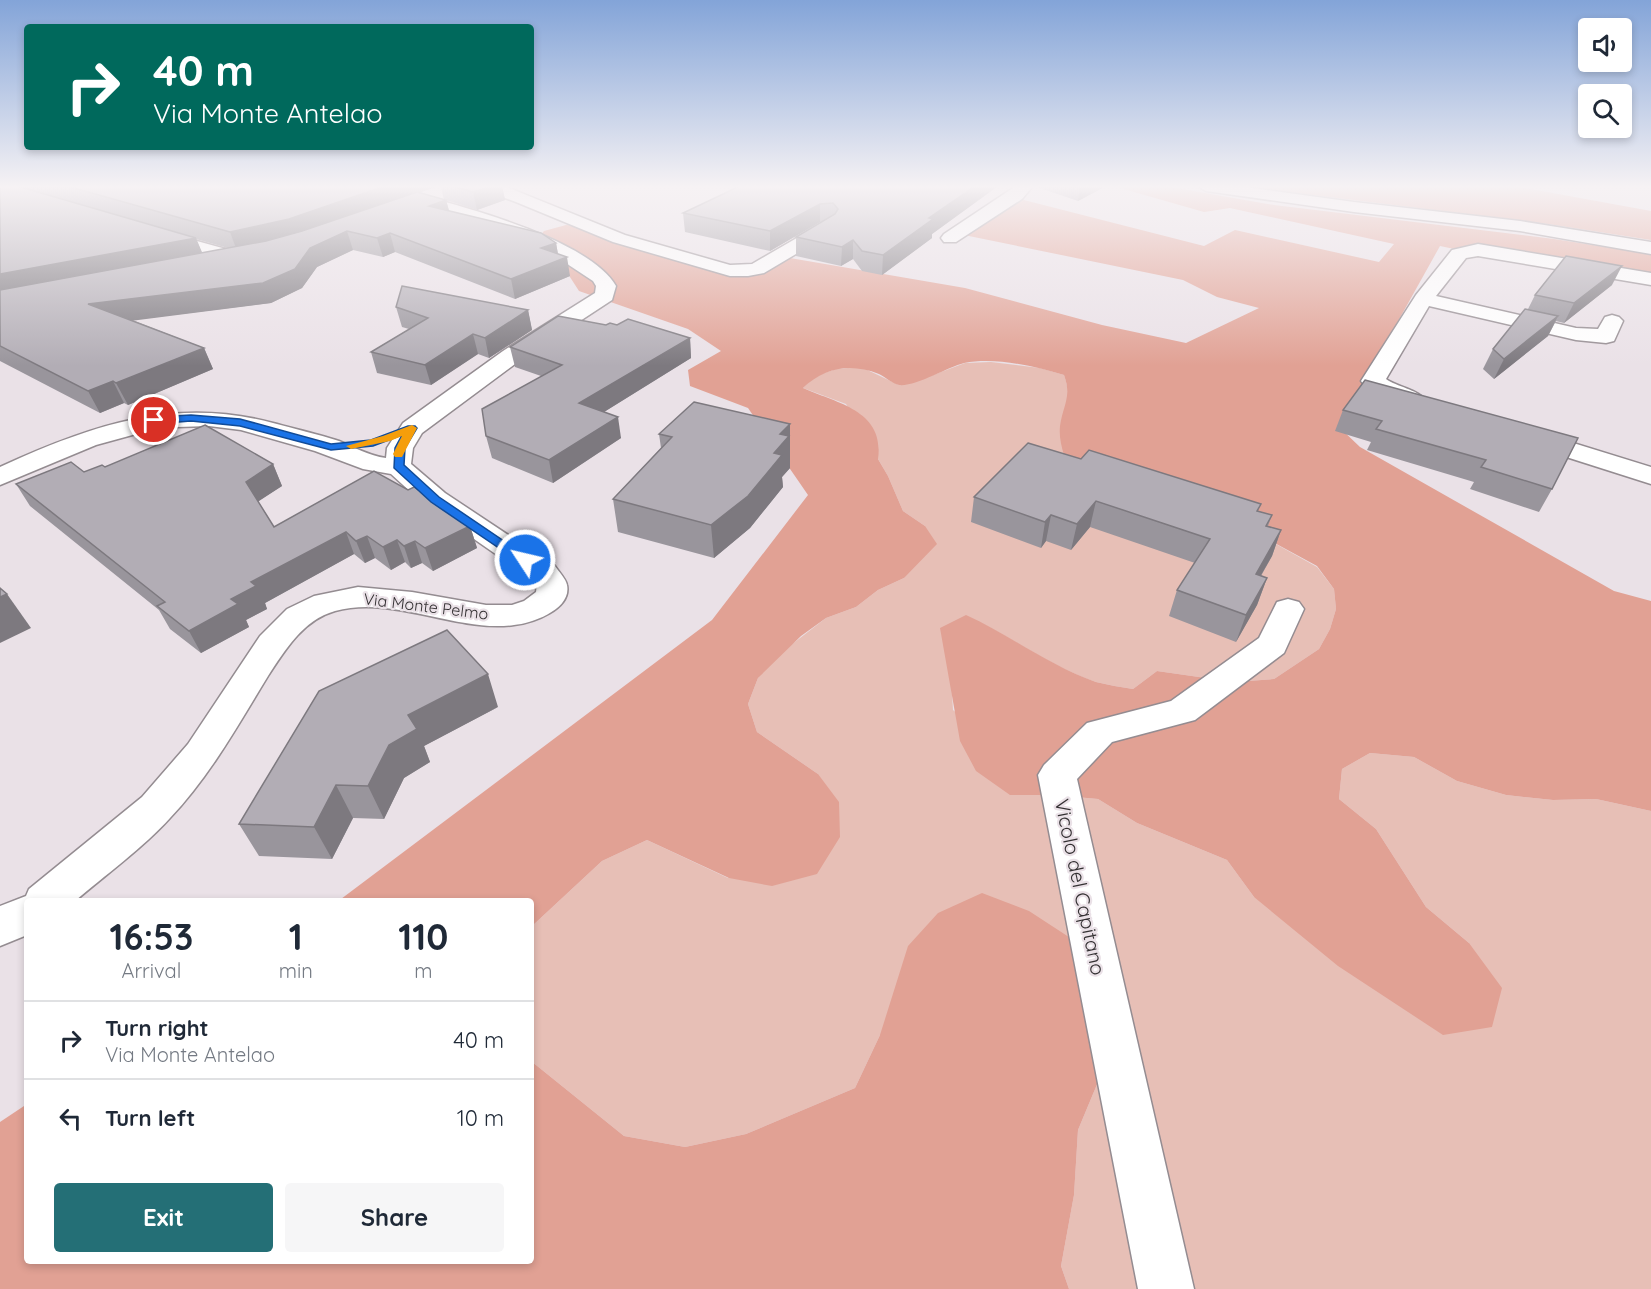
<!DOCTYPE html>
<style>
:root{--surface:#fff;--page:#f6f6f7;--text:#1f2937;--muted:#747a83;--line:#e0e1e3;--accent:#246f76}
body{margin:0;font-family:Quicksand,sans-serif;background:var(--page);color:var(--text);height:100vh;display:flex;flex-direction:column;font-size:22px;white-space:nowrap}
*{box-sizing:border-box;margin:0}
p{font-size:20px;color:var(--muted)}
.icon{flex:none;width:33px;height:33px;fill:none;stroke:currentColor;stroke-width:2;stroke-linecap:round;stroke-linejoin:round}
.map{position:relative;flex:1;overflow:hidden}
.details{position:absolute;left:24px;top:898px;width:510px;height:366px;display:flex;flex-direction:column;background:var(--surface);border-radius:6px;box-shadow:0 3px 9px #0003}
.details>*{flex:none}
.hud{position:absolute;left:24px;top:24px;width:510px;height:126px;border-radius:6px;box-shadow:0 3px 9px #0003;background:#00695c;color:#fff;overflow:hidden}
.fabs{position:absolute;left:1578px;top:18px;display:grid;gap:12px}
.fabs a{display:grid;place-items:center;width:54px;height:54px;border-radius:6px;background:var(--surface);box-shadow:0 3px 9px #0003;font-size:30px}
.pin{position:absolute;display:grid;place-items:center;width:51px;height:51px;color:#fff;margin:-26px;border:3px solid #fff;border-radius:50%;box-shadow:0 2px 6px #0007}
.me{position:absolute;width:66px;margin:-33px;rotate:305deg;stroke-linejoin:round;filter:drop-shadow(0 0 4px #0008)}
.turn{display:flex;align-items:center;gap:21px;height:126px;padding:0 30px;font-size:27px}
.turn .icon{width:78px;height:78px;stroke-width:2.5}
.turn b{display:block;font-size:42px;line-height:51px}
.eta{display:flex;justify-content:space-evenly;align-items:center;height:102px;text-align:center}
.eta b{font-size:36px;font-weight:700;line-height:42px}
.primary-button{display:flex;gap:12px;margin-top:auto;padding:12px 30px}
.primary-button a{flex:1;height:69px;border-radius:6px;background:var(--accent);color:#fff;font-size:24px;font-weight:700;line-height:69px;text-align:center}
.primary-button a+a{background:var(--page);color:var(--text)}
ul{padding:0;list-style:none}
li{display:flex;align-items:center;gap:18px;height:78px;padding:0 30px;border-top:2px solid var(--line)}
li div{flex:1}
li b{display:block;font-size:22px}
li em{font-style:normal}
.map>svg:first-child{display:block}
.green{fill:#e7bfb6}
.forest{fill:#e1a194}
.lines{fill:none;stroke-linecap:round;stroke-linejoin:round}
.street-casing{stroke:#948c91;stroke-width:3}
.street{fill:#fff;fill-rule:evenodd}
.wall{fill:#99959c;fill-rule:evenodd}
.shaded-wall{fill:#7d797f}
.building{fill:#b2adb5;stroke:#7d797f;stroke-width:1.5}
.route{fill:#1a73e8;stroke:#114b97;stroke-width:1.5}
.slow{fill:#f59e0b}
.labels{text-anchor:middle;stroke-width:4.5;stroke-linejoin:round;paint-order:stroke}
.street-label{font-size:16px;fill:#333032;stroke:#eae1e7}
.near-street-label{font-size:20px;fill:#333032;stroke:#eae1e7}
</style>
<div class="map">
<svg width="1651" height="1289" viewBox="0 0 1651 1289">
<rect width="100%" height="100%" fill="#eae1e7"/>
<!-- green -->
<path class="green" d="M991 362 1040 368 1064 375C1071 393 1066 407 1061 424L1317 567 1334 589 1336 609 1330 629 1319 649 1274 679 1234 682 1157 671 1133 689C1121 687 1108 685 1096 682 1050 667 1010 635 966 616L951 680 953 710 1053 795 1098 799 1137 823 1227 860 1254 897 1469 943 1426 907 1376 829 1339 799 1342 769 1370 753 1414 757 1457 781 1506 795 1553 800 1596 799 1651 811V1289H1069L1061 1266 1074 1195 1078 1130 1098 1082 880 1035 855 1088 746 1134 685 1147 624 1136 531 1061V927L602 861 647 840 728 878 818 774 757 732 748 704 758 678 778 655 826 618 856 607 878 590 904 578 925 526 903 511 888 476 846 404 803 388 816 376 836 369 861 367 899 385 925 378 965 363Z"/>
<!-- forest -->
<g class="forest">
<path d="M1113 186H1165L1274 205 1554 239 1651 254V280L1526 264 1440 246 1339 427 1360 447 1614 591 1651 601V811L1596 799 1553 800 1506 795 1457 781 1414 757 1370 753 1342 769 1339 799 1376 829 1426 907 1469 943 1502 988 1492 1027 1443 1035 1338 966 1254 897 1227 860 1137 823 1098 799 1053 795H1010L976 771 960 741 940 628 966 615C1010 635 1050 666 1096 682 1108 685 1121 687 1133 689L1157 671 1234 682 1274 679 1319 649 1330 629 1336 609 1334 589 1317 566 1260 535 1064 455C1061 445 1059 436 1060 426 1063 405 1072 397 1064 375 1034 366 996 357 964 363 948 367 915 387 899 385 893 384 885 377 879 374 851 363 825 367 803 388 836 403 885 410 878 459L888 476 903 511 925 526 937 544 904 578 878 590 856 607 826 618 801 636 758 678 748 704 757 732 818 774 839 802 840 837 817 874 772 886 729 878 647 840 602 861 531 927V902H337L712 620 808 495 748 408 690 386 688 370 721 351 688 329 579 291 559 260 537 239 544 231 566 225 591 226 705 263 749 266 762 260 790 258 965 288 1102 325 1186 343 1259 308 1217 297 1183 280 964 235 1012 197 1204 246 1235 230 1379 262 1394 244 1230 208 1204 212Z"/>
<path d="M1240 186H1514L1651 211V240L1548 224Z"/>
<path d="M982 893 1029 911 1075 941 1103 1035 1098 1082 1078 1130 1074 1195 1061 1266 1069 1289H0V1122L27 1104V1262H531V1061L624 1136 685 1147 746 1134 855 1088 880 1035 908 946 938 913Z"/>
</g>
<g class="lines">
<defs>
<g id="street">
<path d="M478 186H504L625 235 730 265 752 264 821 224H833L836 228 833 232 764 273 748 276H730L613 242 516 202 480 189Z"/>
<path d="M1016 186H1033L1022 199 956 242H944L941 238 944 234Z"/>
<path d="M1198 186H1238L1354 202 1520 221 1651 242V254L1520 231 1354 212 1206 191Z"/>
<path d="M422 196C471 208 591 242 616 286L612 300 519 361 422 433 413 448 411 464 445 493 555 566C559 572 566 579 567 585 572 609 533 623 514 625 458 633 393 595 335 611 303 620 285 650 268 676 238 725 210 776 170 818 144 847 104 876 74 902H27V935L0 946V906L26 896 29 889 142 797 188 744 260 636 287 609 314 596 358 587 412 592 486 605H512L524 601 536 592 537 584 533 580 425 505 391 474 363 469 315 451 241 430 209 426 178 427 147 431 96 445 0 485V467C89 426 174 396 273 423 295 429 317 434 339 441 354 447 369 456 386 458L387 448 403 423 503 351 595 293 596 286 593 281 543 248 510 234 416 205 414 201 416 197Z"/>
<path d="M157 230 244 254 246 258 244 262 237 264 151 239 148 235 151 231Z"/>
<path d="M1478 244 1651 273V285L1478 256 1466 258 1436 296 1576 328 1598 329 1605 317 1612 315 1619 317 1623 321 1614 341 1606 343 1576 340 1429 306 1386 379C1397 387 1417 389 1425 400L1422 405C1403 410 1372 397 1361 381L1416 295 1452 250Z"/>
<path d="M1528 429 1651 467V484L1519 442 1515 437 1519 432Z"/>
<path d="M1288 599 1299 602 1304 609 1284 653 1195 720 1112 742 1077 779 1194 1289H1138L1038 775 1044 765 1087 723 1171 701 1259 638 1277 602Z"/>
</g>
</defs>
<!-- street casing -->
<use href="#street" class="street-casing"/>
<!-- street -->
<use href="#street" class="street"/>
</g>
<!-- wall -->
<g class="wall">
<path d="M0 186H439L420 192 444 200 441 186H502L505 200 477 210 446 200 449 211 556 243 558 254 570 276 515 299 395 252 383 257 353 250 317 267 302 288 271 303 132 320 204 348 213 369 128 405 124 403 100 413 0 361ZM196 239 228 248 202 253Z"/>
<path d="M998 186 932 234V238L882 275 862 271 853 259 841 266 796 256V237L822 222H820L770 251 685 232 683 213Z"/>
<path d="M1034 186H1106L1078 201Z"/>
<path d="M1612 285 1564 323 1556 321 1548 336 1494 379 1483 369 1493 349 1528 309 1535 295Z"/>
<path d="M396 307 528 310 532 330 489 358 478 354 431 385 377 373 371 352 409 329 402 327Z"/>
<path d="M606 325H617L690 338 691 358 604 412 621 438 553 483 492 458 486 436 541 376 515 367 510 347Z"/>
<path d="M1365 380 1552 489 1539 512 1470 489 1474 482 1367 450 1371 442 1335 431 1343 410Z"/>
<path d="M790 424V468L782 477 783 487 750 528 714 558 618 532 613 499 661 448 659 434Z"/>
<path d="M1081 459 1261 504 1258 511 1272 515 1268 526 1281 530 1272 556 1261 576 1267 578 1257 605 1236 642 1169 616 1177 590 1195 563 1090 527 1071 550 1046 541 1041 548 971 522 974 497Z"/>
<path d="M273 464 282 486 258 501 274 527 470 526 477 548 433 571 422 563 411 568 405 562 391 570 375 558 365 563 354 554 265 603 267 609 246 620 249 627 201 653 170 629 159 610 30 506 16 484 84 472 105 467Z"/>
<path d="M498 707 424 746 430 762 404 778 384 819 353 818 332 859 259 856 239 824Z"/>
</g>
<!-- shaded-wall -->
<g class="shaded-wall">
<path d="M385 186H438L295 238 237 251 230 232Z"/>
<path d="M493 186H502L505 200 477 210 473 192Z"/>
<path d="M975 186H998L932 234V238L882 275 883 255 929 218Z"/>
<path d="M1080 186H1106L1078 201Z"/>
<path d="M446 200 451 218 429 206Z"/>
<path d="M820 204V222L770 251V231Z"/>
<path d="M347 231 353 250 317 267 302 288 271 303 99 325 88 304 310 248Z"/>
<path d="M390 233 395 252 383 257 377 238Z"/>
<path d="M196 238 204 257 0 296V274Z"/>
<path d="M853 240V259L841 266 842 247Z"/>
<path d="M556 243 559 260 567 257 570 276 515 299 511 279 541 248Z"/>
<path d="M1622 266 1612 285 1564 323 1574 303Z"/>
<path d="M528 310 532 330 489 358 485 338Z"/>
<path d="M1558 316 1548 336 1494 379 1504 359Z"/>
<path d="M473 334 478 354 431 385 425 365Z"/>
<path d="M690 338 691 358 583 425 579 403Z"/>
<path d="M204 348 213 369 128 405 116 383Z"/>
<path d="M113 381 124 403 100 413 88 391Z"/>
<path d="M618 417 621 438 553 483 549 460Z"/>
<path d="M790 424V468L782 477 783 487 750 528 714 558 711 525 774 453 780 434Z"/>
<path d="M273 464 282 486 256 503 246 482Z"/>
<path d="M1096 501 1090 527 1071 550 1077 524Z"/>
<path d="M1051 515 1046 541 1041 548 1045 522Z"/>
<path d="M470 526 477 548 433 571 425 548Z"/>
<path d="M1281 530 1272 556 1246 601 1256 574Z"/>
<path d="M346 532 354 554 265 603 267 609 246 620 249 627 201 653 189 631 231 599 251 582Z"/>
<path d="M367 536 375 558 365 563 356 541Z"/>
<path d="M397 540 405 562 391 570 383 547Z"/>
<path d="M415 541 422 563 411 568 404 546Z"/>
<path d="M1267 578 1257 605 1236 642 1246 615Z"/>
<path d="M7 594 31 628 0 643V597Z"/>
<path d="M488 674 498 707 424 746 430 762 404 778 384 819 368 786 389 745 408 715Z"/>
<path d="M336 785 353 818 332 859 314 827Z"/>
</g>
<!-- building -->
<g class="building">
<path d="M0 186H17L196 238 0 274Z"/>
<path d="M67 186H385L289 219 230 232Z"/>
<path d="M452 186H493L473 192Z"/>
<path d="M740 186H975L929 218 933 219 883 255 862 251 853 240 842 247 796 237 835 214 838 209 833 203 820 204 770 231 683 213Z"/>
<path d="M417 192 446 200 429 206 541 233 556 243 541 248 567 257 511 279 390 233 377 238 347 231 310 248 295 269 263 283 88 304 204 348 116 383 113 381 88 391 0 346V290L266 241 302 231Z"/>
<path d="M1566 256 1622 266 1574 303 1535 295Z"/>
<path d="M402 286 528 310 485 338 473 334 425 365 371 352 428 318 396 307Z"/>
<path d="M1525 309 1558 316 1504 359 1493 349Z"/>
<path d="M558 316 606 325 610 323 617 325 628 319 690 338 579 403 618 417 549 460 486 436 482 409 562 365 510 347Z"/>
<path d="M1365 380 1578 438 1552 489 1481 467 1486 460 1376 429 1382 421 1343 410Z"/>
<path d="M694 402 790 424 780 434 789 436 774 453 782 455 748 496 711 525 613 499 672 437 659 434Z"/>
<path d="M205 425 273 464 246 482 274 527 374 471 408 490 414 487 470 526 425 548 415 541 404 546 397 540 383 547 367 536 356 541 346 532 251 582 256 586 231 599 238 604 189 631 157 606 165 602 16 484 71 462 84 472 102 465 105 467Z"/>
<path d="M1028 443 1081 459 1089 450 1261 504 1257 511 1272 515 1266 526 1281 530 1256 574 1267 578 1246 615 1177 590 1210 539 1096 501 1077 524 1051 515 1045 522 974 497Z"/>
<path d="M0 588 7 594 0 597Z"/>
<path d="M447 630 488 674 408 715 417 729 389 745 368 786 336 785 314 827 239 824 319 691Z"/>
</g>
<!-- sky -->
<linearGradient id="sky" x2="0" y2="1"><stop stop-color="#83a4d8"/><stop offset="0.51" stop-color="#f6f2f4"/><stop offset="1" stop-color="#f6f2f4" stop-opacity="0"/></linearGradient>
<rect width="1651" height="366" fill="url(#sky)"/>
<!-- route -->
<path class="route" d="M191 415 240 419 331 444 371 440 408 426H415L417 428 405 448 404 465 439 497 532 560 525 564 521 563 431 502 394 468 395 448 402 435 373 446 331 450 240 426 191 421 154 424 149 420 154 417Z"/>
<!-- slow -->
<path class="slow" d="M412 425 417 428 402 457H395L393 454 402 436 390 441 351 449 346 446 383 436Z"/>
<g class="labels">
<!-- street labels -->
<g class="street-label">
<text transform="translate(426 606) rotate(7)" y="6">Via Monte Pelmo</text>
</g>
<!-- near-street labels -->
<g class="near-street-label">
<text transform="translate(1080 887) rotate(78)" y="7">Vicolo del Capitano</text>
</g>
</g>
</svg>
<div class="fabs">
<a><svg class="icon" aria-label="sound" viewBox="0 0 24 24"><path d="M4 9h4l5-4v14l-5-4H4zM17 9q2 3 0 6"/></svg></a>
<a><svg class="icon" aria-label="search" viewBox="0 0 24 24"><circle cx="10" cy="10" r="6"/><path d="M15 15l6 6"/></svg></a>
</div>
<div class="pin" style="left:154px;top:420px;background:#d93025"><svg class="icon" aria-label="arrive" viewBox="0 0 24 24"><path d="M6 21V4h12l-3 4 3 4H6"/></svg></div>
<svg class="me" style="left:525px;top:560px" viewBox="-20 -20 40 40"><circle r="17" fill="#1a73e8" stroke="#fff" stroke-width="3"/><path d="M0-11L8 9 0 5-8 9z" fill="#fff"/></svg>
<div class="hud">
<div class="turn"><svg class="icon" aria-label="right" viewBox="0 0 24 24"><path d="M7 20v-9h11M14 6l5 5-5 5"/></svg><div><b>40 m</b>Via Monte Antelao</div></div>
</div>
<section class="details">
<div class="eta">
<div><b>16:53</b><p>Arrival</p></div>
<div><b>1</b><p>min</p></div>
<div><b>110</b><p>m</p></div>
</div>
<ul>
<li><svg class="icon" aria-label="right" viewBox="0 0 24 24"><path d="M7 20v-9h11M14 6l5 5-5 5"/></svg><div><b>Turn right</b><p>Via Monte Antelao</p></div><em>40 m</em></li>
<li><svg class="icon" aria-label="left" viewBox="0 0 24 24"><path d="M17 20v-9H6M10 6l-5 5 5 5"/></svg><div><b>Turn left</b></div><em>10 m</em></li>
</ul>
<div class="primary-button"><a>Exit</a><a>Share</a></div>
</section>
</div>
